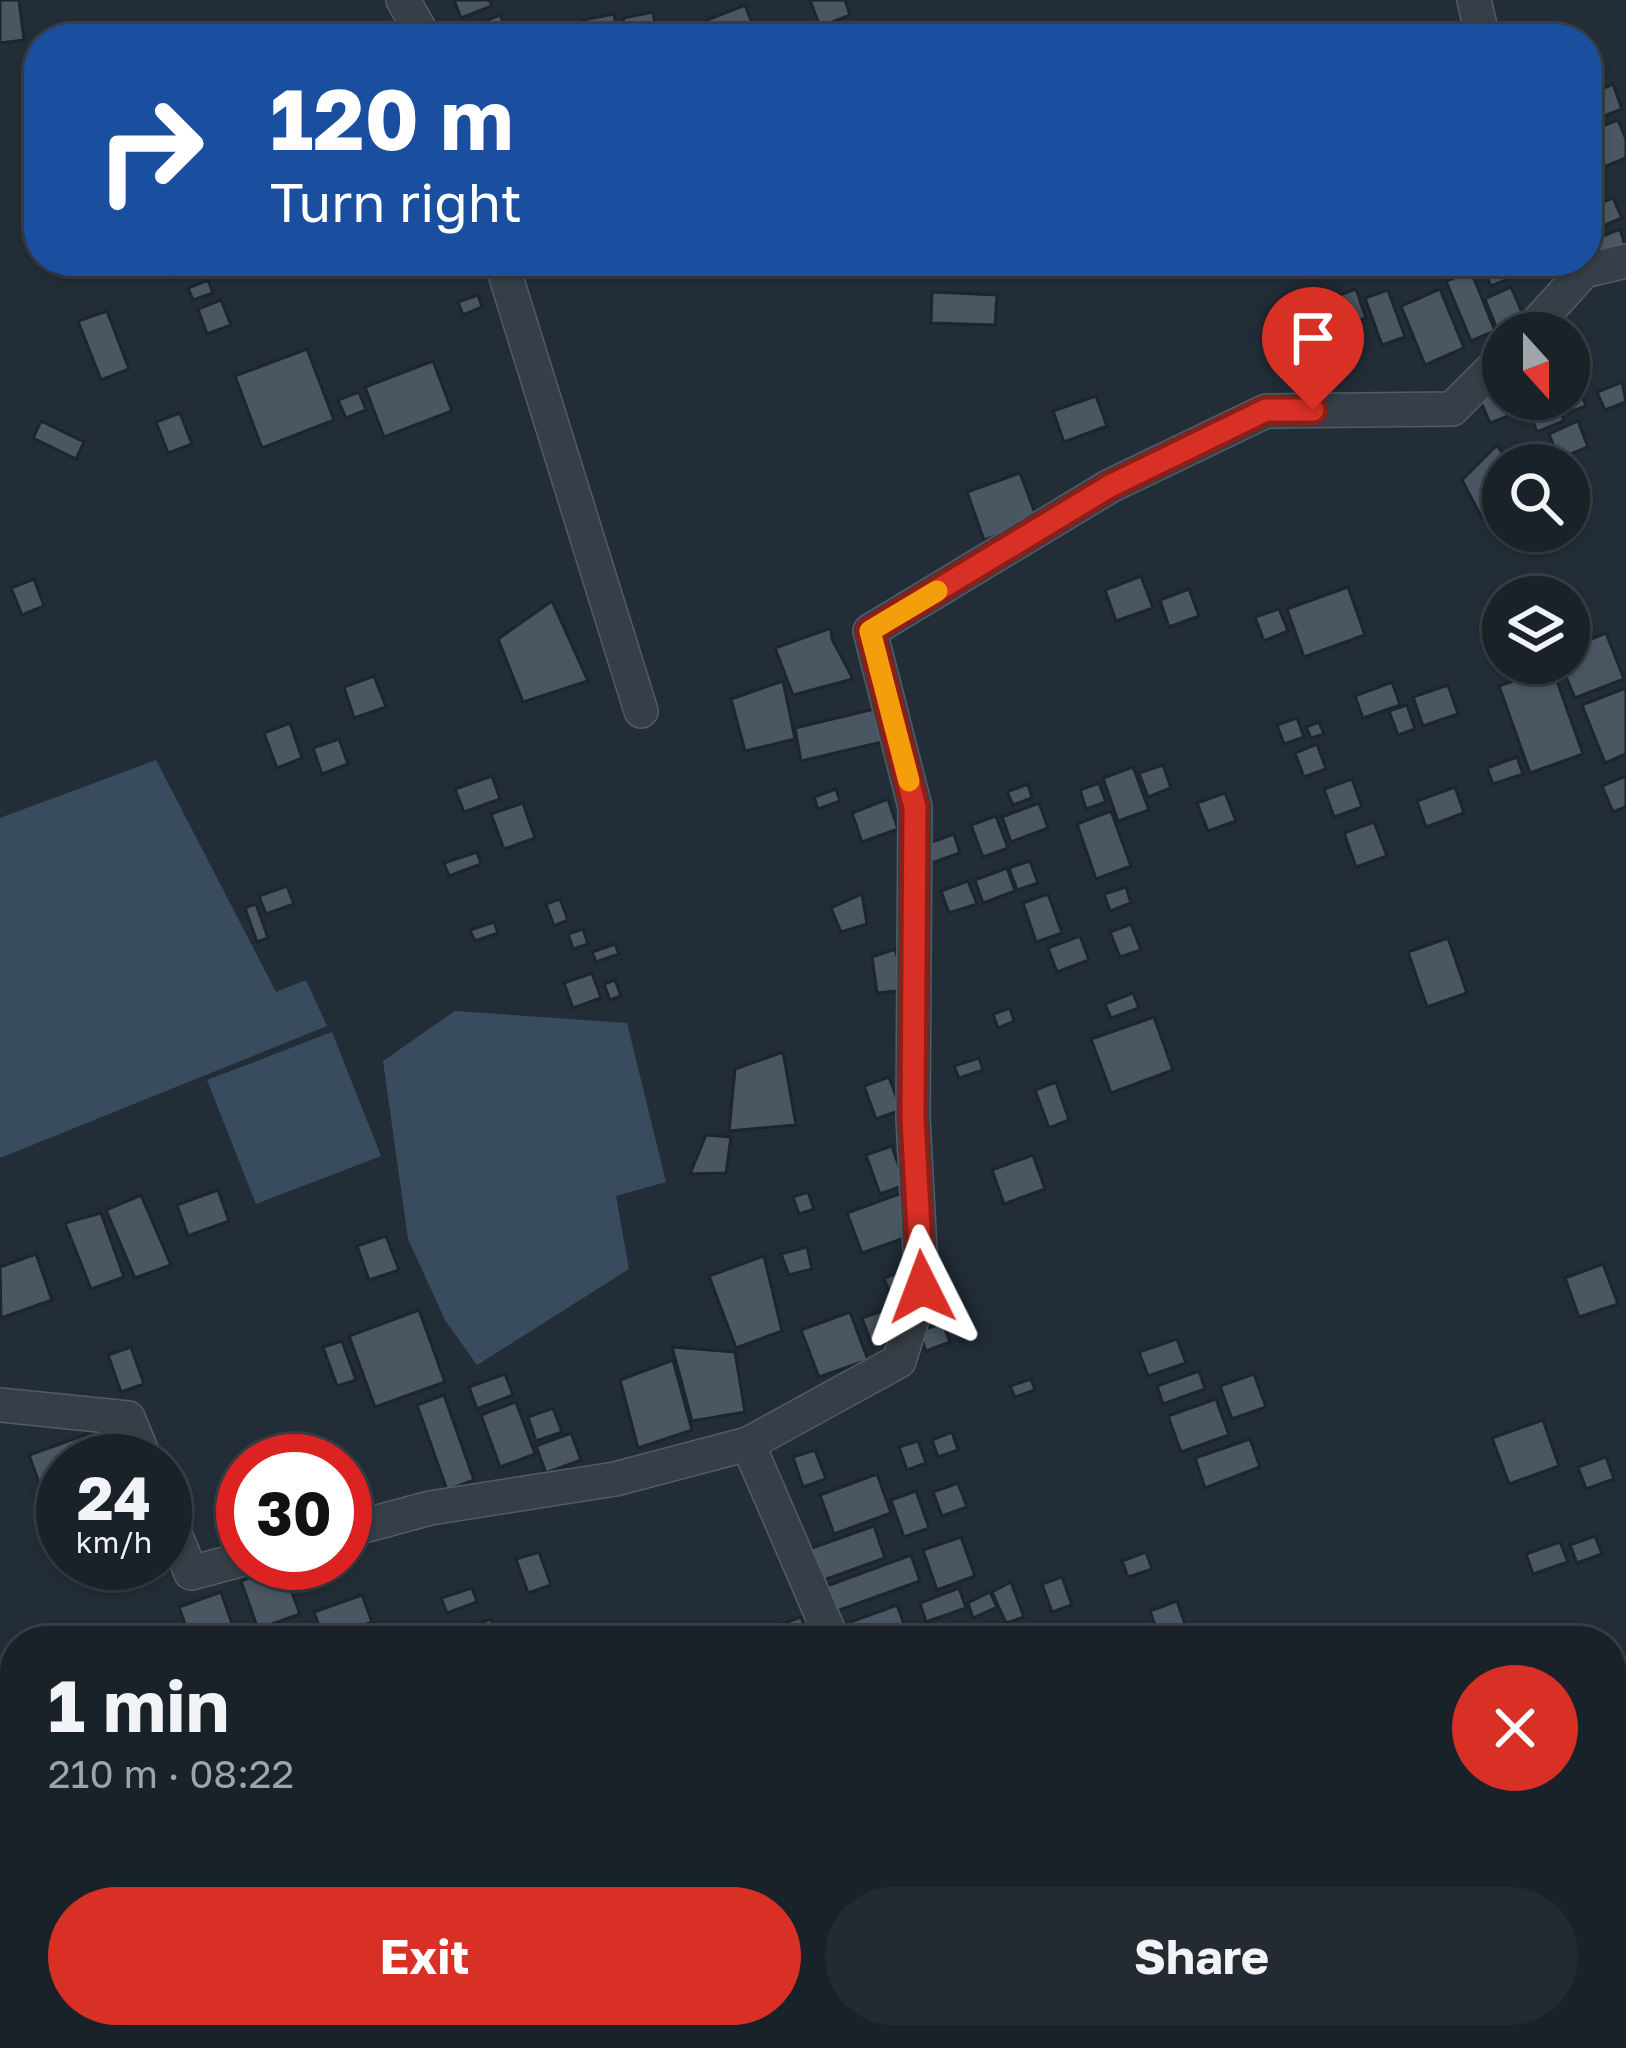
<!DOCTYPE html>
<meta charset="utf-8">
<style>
:root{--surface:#1a2229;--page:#232a31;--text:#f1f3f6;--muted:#9fa4a8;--line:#383f46;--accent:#d93025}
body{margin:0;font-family:"Golos Text",sans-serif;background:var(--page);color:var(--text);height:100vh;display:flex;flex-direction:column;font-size:45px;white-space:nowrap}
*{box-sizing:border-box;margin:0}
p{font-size:39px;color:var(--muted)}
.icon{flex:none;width:66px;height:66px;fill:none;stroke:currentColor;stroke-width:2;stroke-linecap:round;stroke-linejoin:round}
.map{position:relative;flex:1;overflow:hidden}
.details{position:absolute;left:0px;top:1626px;width:1626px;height:423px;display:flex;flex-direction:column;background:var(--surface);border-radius:48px 48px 0 0;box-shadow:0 3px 9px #0004,0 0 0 3px var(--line)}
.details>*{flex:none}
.guide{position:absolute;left:24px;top:24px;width:1578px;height:252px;border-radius:48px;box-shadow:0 3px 9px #0004,0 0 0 3px var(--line);background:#1a4fa0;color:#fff;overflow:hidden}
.needle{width:78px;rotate:159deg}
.fabs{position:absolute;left:1482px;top:312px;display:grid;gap:24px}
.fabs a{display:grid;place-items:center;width:108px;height:108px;border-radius:50%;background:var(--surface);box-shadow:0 3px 9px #0004,0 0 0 3px var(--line);font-size:60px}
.speed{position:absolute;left:36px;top:1434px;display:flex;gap:24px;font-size:60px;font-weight:700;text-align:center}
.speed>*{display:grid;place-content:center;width:156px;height:156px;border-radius:50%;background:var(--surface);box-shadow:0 3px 9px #0004,0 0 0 3px var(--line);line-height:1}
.speed small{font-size:30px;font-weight:400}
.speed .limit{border:18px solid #d22;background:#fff;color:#111}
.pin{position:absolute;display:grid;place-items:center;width:102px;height:102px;color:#fff;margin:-123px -51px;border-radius:50% 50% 50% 0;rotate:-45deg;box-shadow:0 0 12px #0007}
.pin .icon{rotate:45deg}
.me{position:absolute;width:132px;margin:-66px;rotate:357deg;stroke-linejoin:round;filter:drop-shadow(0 0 9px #0008)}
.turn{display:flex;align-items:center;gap:42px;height:252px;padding:0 48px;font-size:54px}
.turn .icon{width:156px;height:156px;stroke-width:2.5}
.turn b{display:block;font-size:84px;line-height:102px}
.round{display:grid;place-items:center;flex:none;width:126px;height:126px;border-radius:63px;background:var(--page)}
.headline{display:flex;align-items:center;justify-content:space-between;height:204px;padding:0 48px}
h1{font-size:72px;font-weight:700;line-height:90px}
.cta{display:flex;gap:24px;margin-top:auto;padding:24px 48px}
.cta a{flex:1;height:138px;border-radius:72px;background:var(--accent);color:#fff;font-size:48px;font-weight:700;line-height:138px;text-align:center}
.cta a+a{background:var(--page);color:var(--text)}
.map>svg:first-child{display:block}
.water{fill:#394c5f}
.building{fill:#4a5762;stroke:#1d252e;stroke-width:3}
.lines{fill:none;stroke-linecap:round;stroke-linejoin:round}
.minor-casing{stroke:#535c65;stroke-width:36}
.minor{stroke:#363e47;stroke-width:33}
.route-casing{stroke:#8d1f18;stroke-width:30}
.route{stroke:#d93025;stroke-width:21}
.slow{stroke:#f59e0b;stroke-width:21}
</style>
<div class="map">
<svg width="1626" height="2048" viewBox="0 0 1626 2048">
<rect width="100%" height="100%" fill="#222d37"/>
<!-- water -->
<g class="water">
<path d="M156 760 276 992 306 980 327 1026 0 1158V818Z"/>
<path d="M455 1011 627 1023 666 1182 616 1196 629 1269 477 1365 445 1320 408 1239 383 1061Z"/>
<path d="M332 1032 381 1156 256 1204 207 1080Z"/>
</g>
<!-- building -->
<g class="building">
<path d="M0 0H19L24 40 0 43Z"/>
<path d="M454 0H489L492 6 461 18Z"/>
<path d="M810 0H845L850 15 820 27Z"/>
<path d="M745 5 758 38 676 39 674 33Z"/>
<path d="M653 12 656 30 626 35 623 18Z"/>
<path d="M614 14 619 39H586L583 20Z"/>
<path d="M500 15 510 39H455L453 33Z"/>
<path d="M1613 84 1622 109 1594 120 1587 95Z"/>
<path d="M1618 120 1626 139V158L1604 167 1589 131Z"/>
<path d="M1613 198 1622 218 1589 232 1587 208Z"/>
<path d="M1620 229 1626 248 1600 258 1593 240Z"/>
<path d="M163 261H211L212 264 171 280Z"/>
<path d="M1480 261H1527L1531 270 1491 286Z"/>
<path d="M1471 271 1495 331 1471 341 1446 281Z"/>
<path d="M208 280 213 293 193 300 188 288Z"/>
<path d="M1511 287 1525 319 1497 329 1485 299Z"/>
<path d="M1356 289 1366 318 1338 327 1328 299Z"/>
<path d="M1440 289 1464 348 1425 365 1401 306Z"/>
<path d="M1388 290 1405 337 1382 345 1365 298Z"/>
<path d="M932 292 997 295 995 325 931 323Z"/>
<path d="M478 295 482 307 463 315 458 302Z"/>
<path d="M221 300 231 325 207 334 198 309Z"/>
<path d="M107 311 129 369 101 380 78 321Z"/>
<path d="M307 349 334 420 262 448 235 376Z"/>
<path d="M433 361 452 411 384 437 365 387Z"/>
<path d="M1622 382 1626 402 1605 410 1597 392Z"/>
<path d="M1577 383 1586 406 1568 413 1562 399H1569V386Z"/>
<path d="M1503 384V399H1514L1519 412 1490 423 1478 395Z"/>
<path d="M359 392 366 410 346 418 338 400Z"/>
<path d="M1096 396 1107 426 1064 442 1053 411Z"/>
<path d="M1555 399 1564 421 1537 432 1528 409Z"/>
<path d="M180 413 192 444 168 453 156 422Z"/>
<path d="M41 421 84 442 76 459 33 438Z"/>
<path d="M1578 421 1588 447 1559 459 1549 434Z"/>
<path d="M1497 445 1510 465H1503V507L1482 518 1462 480Z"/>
<path d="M1020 473 1038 521 984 540 967 492Z"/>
<path d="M1141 576 1153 608 1116 621 1105 590Z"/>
<path d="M34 579 44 606 22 615 11 588Z"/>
<path d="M1348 587 1365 635 1304 657 1287 609Z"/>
<path d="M1189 589 1199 616 1169 627 1160 600Z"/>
<path d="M552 601 588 681 523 702 498 639Z"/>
<path d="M1279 609 1288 631 1264 641 1255 617Z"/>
<path d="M831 628 832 639 853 679 793 695 775 648Z"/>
<path d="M1606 633 1624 679 1575 698 1560 663H1569V648Z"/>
<path d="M1552 667 1583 754 1530 773 1499 686Z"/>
<path d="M374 676 386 707 354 718 344 687Z"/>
<path d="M783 681 795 739 745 751 731 699Z"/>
<path d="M1392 682 1400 705 1363 718 1355 696Z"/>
<path d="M1448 685 1458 714 1423 726 1413 697Z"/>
<path d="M1626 688V754L1605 763 1582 705Z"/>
<path d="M1407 705 1415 729 1398 735 1389 711Z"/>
<path d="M874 709 882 742 801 761 795 728Z"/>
<path d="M1297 718 1304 737 1284 744 1277 725Z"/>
<path d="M1319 722 1324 734 1311 738 1306 727Z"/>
<path d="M290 723 302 758 277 768 264 733Z"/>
<path d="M339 739 348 764 322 774 313 748Z"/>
<path d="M1317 744 1326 769 1304 777 1295 753Z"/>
<path d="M1517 757 1523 774 1493 784 1487 768Z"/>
<path d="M1163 765 1171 788 1148 797 1139 773Z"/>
<path d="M1133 767 1149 810 1118 821 1103 778Z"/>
<path d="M492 776 500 799 464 812 455 789Z"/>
<path d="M1626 776V807L1613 812 1602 786Z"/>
<path d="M1352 779 1362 807 1334 817 1324 789Z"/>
<path d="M1099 783 1106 802 1086 809 1080 790Z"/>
<path d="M1028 784 1032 798 1013 805 1007 792Z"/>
<path d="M1455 787 1464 813 1426 827 1417 801Z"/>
<path d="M836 789 840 801 818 809 814 797Z"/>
<path d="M1225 793 1236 821 1208 831 1197 803Z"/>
<path d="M888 799 898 829 862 842 852 813Z"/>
<path d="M523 803 535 838 504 849 491 814Z"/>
<path d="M1039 803 1048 828 1011 842 1002 817Z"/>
<path d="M1111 811 1131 866 1096 879 1077 824Z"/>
<path d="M996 816 1008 848 983 857 971 825Z"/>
<path d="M1374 822 1387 856 1356 867 1344 833Z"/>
<path d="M954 834 960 853 932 863 926 844Z"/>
<path d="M477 852 481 864 449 876 444 863Z"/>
<path d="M1030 861 1038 883 1017 890 1009 868Z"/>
<path d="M1007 868 1015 891 983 903 975 880Z"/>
<path d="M968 881 977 904 949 913 941 891Z"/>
<path d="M287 886 294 904 266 914 259 896Z"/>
<path d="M1126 887 1131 903 1110 911 1104 894Z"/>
<path d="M862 894 867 924 841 932 831 908Z"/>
<path d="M1048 894 1062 933 1036 942 1023 903Z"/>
<path d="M560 899 568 920 554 926 546 904Z"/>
<path d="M256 904 268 938 257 942 245 908Z"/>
<path d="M494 922 498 933 475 941 470 930Z"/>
<path d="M1131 924 1141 950 1120 957 1110 932Z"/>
<path d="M583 929 588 944 573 949 568 934Z"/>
<path d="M1080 936 1089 960 1057 972 1048 948Z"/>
<path d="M1448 938 1467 993 1427 1007 1408 952Z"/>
<path d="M615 944 619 954 596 962 592 952Z"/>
<path d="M895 949 907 990 877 993 872 957Z"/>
<path d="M592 973 601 998 573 1008 564 983Z"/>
<path d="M615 980 621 996 610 1000 604 984Z"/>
<path d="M1133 993 1139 1008 1111 1018 1105 1004Z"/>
<path d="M1010 1008 1014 1021 998 1028 993 1014Z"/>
<path d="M1154 1017 1173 1070 1111 1093 1091 1039Z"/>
<path d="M783 1052 796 1125 729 1131 735 1069Z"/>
<path d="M979 1058 983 1070 959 1078 954 1066Z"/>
<path d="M889 1077 901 1110 876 1119 864 1086Z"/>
<path d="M1056 1082 1069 1120 1049 1128 1035 1090Z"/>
<path d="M706 1135 731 1137 726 1173 690 1174Z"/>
<path d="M892 1146 905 1185 880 1194 866 1155Z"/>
<path d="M1033 1155 1045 1189 1004 1204 992 1170Z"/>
<path d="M218 1190 229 1221 188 1236 177 1205Z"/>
<path d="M808 1192 814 1209 799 1214 793 1197Z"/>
<path d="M902 1193 916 1234 862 1253 847 1213Z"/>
<path d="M141 1195 171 1265 135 1278 106 1210Z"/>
<path d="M101 1213 124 1277 91 1289 65 1223Z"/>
<path d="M386 1236 399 1270 369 1280 357 1246Z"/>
<path d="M807 1247 812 1269 789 1275 781 1254Z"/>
<path d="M36 1254 52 1300 1 1318 0 1267Z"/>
<path d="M764 1256 782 1331 736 1348 709 1276Z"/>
<path d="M1603 1264 1618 1304 1579 1317 1565 1278Z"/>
<path d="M908 1269 915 1288 891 1297 884 1278Z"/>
<path d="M891 1308 901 1337 873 1348 862 1318Z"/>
<path d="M419 1310 445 1382 375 1407 349 1336Z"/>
<path d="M850 1312 868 1360 819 1377 801 1330Z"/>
<path d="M943 1323 950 1342 926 1351 919 1331Z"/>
<path d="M1177 1339 1186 1363 1148 1376 1139 1352Z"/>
<path d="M342 1341 356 1380 337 1386 323 1347Z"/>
<path d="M131 1347 144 1384 121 1392 108 1355Z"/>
<path d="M672 1347 735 1352 745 1412 692 1421Z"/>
<path d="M673 1360 692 1430 638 1448 620 1380Z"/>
<path d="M1199 1371 1205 1389 1163 1404 1157 1386Z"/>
<path d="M505 1374 513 1395 477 1409 469 1387Z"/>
<path d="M1254 1374 1266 1407 1232 1419 1220 1386Z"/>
<path d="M1031 1379 1035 1390 1015 1397 1010 1386Z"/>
<path d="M444 1395 474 1480 447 1490 417 1405Z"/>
<path d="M1216 1399 1229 1435 1181 1452 1168 1416Z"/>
<path d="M516 1402 535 1454 500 1467 481 1415Z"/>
<path d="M553 1408 562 1432 536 1441 528 1417Z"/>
<path d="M1543 1420 1559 1466 1509 1484 1492 1438Z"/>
<path d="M107 1427 119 1461H63V1505L49 1510 29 1455Z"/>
<path d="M952 1432 958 1450 938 1457 932 1440Z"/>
<path d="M571 1433 581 1460 546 1473 536 1446Z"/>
<path d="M1250 1439 1260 1467 1205 1488 1195 1458Z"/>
<path d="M918 1441 926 1463 907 1470 899 1447Z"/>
<path d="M815 1450 826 1479 803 1487 793 1457Z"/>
<path d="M1606 1457 1614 1479 1586 1489 1578 1467Z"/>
<path d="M877 1474 891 1513 834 1534 820 1495Z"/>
<path d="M958 1483 967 1507 942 1516 933 1492Z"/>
<path d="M916 1491 929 1528 904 1537 891 1500Z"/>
<path d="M874 1526 885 1558 821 1581 809 1549Z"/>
<path d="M1595 1536 1602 1554 1577 1563 1570 1545Z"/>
<path d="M961 1537 975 1576 937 1590 923 1550Z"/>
<path d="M1560 1542 1568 1562 1533 1574 1526 1554Z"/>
<path d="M539 1552 551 1585 528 1593 516 1559Z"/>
<path d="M1146 1552 1152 1569 1128 1577 1122 1561Z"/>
<path d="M911 1555 920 1581 834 1612 824 1587Z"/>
<path d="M282 1566 300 1614 258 1629 241 1581Z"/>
<path d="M1062 1577 1072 1605 1052 1612 1042 1584Z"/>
<path d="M1011 1582 1024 1617 1006 1623 992 1592Z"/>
<path d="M472 1588 477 1602 447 1613 441 1598Z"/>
<path d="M959 1588 966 1608 926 1622 920 1603Z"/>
<path d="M221 1592 238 1641H191L179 1607Z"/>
<path d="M990 1592 997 1607 973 1618 968 1603Z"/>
<path d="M362 1595 372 1622 324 1640 314 1612Z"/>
<path d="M1177 1601 1187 1630 1160 1639 1150 1611Z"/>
<path d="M897 1605 909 1638 852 1641 845 1624Z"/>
<path d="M801 1617 810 1641H746L744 1638Z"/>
<path d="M491 1619 496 1634 463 1641 460 1630Z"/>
<path d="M947 1630 951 1641H919V1640Z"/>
<path d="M226 2034H248L253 2048H231Z"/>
<path d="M652 2034H686L689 2042 672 2048H631L629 2042Z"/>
<path d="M743 2034H774L747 2044Z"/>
<path d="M799 2034H876L881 2048H804Z"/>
<path d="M948 2034H988L993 2048H952Z"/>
<path d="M1112 2034H1150L1152 2040 1117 2048Z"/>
<path d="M1247 2034H1283L1288 2048H1231L1229 2040Z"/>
<path d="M1391 2034H1407L1412 2048H1397Z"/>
</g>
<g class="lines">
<defs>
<g id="minor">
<path d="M403 0 425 39"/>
<path d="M1474 0 1483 39"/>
<path d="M501 261 641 711"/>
<path d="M1528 333 1584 271 1626 261"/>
<path d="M0 1405 128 1418 146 1461"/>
<path d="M748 1444 899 1361 922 1287 913 1118 915 807 870 631 1110 486 1266 411 1452 409 1503 358"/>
<path d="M165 1509 191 1573 243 1559"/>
<path d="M345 1531 430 1508 615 1479 748 1444 833 1641"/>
<path d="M1611 1867 1626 1863"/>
<path d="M553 2048 561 2034"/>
</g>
</defs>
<!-- minor casing -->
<use href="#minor" class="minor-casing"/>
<!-- minor -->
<use href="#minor" class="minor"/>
</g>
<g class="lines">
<defs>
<path id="route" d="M922 1287 913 1118 915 807 870 631 1110 486 1266 410H1313"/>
</defs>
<!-- route casing -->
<use href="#route" class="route-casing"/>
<!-- route -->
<use href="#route" class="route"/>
<!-- slow -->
<path class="slow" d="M909 781 870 631 937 591"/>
</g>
</svg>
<div class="fabs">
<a><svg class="needle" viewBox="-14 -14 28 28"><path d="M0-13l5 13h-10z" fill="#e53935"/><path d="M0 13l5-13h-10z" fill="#9fa4a8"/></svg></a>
<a><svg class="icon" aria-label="search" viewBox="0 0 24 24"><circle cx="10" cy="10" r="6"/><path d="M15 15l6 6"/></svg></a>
<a><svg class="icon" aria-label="layers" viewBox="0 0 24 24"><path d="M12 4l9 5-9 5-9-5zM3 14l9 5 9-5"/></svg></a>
</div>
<div class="speed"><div>24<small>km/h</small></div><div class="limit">30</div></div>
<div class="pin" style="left:1313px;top:410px;background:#d93025"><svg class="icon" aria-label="arrive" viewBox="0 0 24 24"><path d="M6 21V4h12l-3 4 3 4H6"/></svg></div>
<svg class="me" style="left:922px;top:1287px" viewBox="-20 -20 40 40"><path d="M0-17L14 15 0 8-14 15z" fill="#d93025" stroke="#fff" stroke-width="4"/></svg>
<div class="guide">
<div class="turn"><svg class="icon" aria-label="right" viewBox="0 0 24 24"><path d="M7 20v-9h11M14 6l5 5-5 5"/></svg><div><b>120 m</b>Turn right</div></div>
</div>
<section class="details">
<div class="headline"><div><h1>1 min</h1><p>210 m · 08:22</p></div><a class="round" style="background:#d93025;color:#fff"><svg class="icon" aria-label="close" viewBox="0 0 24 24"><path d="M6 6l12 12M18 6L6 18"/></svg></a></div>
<div class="cta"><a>Exit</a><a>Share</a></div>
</section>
</div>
